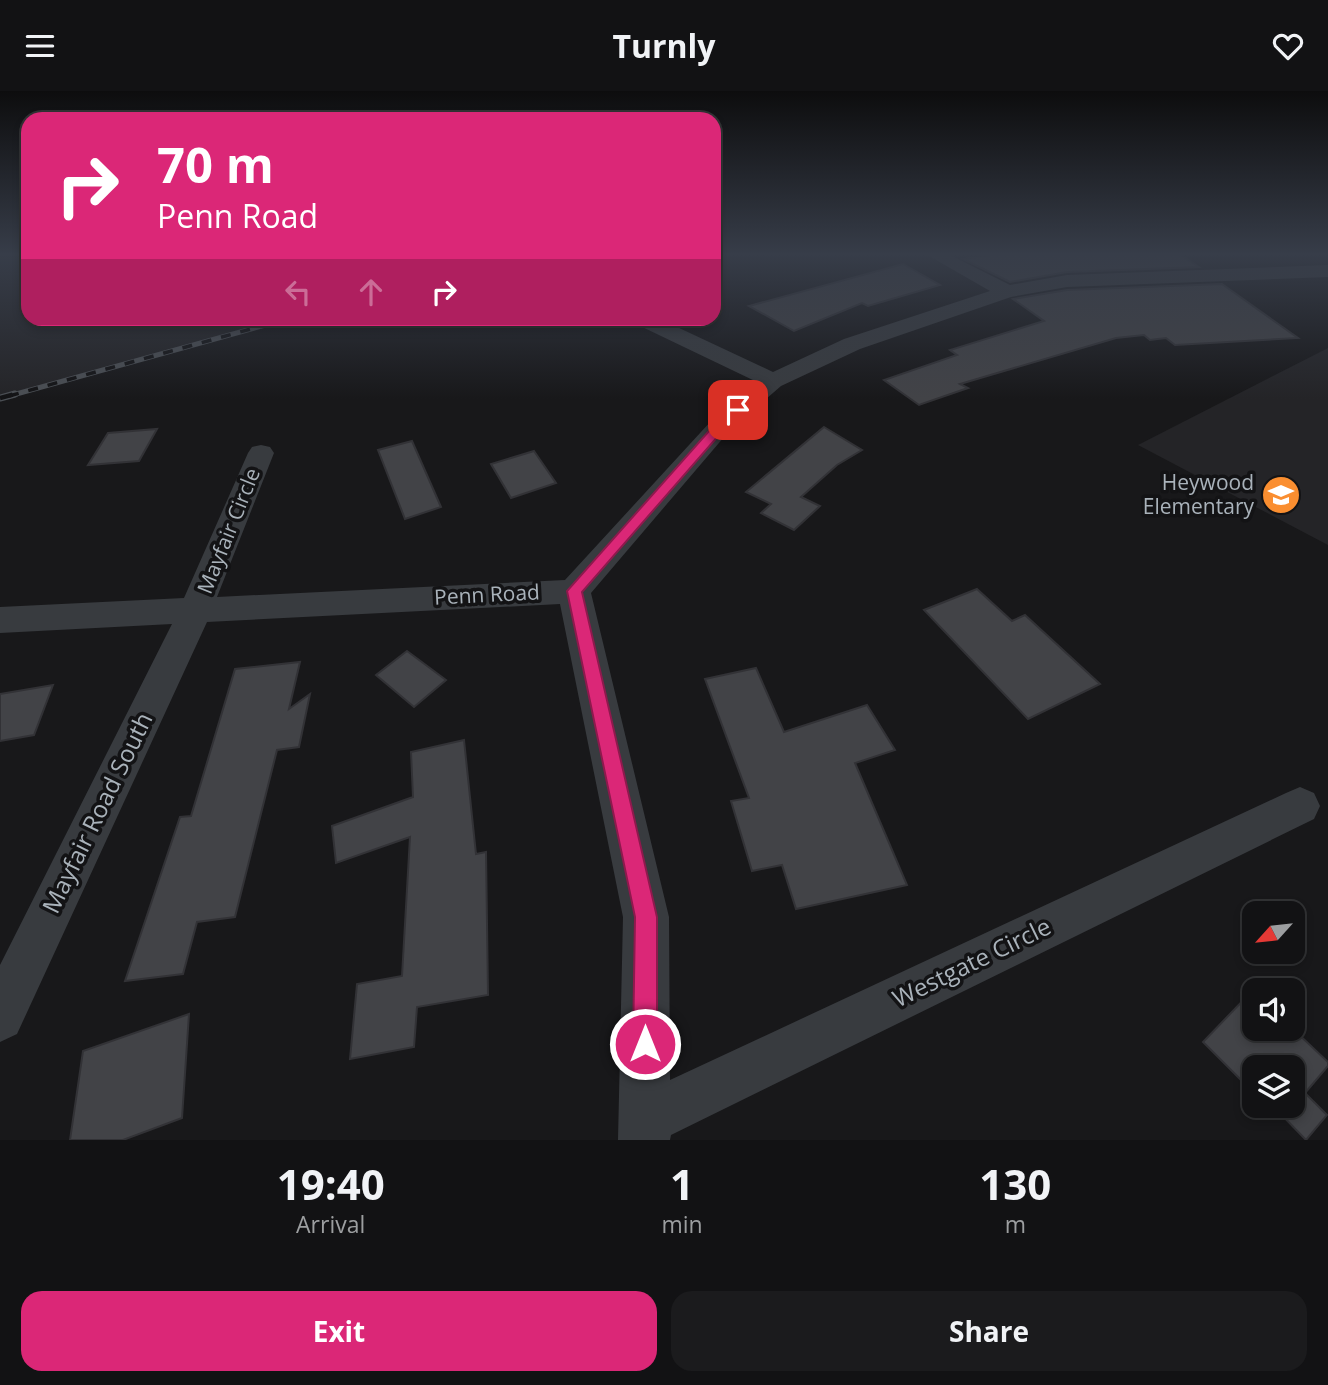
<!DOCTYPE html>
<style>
:root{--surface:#121214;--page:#1b1b1d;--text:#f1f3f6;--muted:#9c9ea0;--line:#313234;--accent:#db2777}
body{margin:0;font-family:"Open Sans",sans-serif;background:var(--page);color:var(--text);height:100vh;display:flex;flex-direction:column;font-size:26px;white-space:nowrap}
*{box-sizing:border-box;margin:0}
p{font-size:23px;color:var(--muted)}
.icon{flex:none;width:38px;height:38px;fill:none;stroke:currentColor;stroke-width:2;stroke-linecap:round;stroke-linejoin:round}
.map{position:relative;height:1049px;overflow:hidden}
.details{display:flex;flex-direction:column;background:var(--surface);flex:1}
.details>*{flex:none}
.top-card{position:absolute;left:21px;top:21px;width:700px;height:214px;border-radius:21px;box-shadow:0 4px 10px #0003,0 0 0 2px var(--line);background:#db2777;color:#fff;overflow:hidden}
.needle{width:46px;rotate:243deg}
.tools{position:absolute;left:1242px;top:810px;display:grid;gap:14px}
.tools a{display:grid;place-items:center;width:63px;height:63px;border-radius:14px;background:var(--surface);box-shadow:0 4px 10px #0003,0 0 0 2px var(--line);font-size:35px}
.pin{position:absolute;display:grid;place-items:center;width:60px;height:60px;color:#fff;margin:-30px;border-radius:14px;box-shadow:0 4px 10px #0006}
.me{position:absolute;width:77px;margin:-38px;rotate:0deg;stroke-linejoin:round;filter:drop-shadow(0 0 5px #0008)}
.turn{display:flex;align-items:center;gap:24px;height:147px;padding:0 21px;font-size:32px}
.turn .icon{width:91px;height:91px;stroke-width:2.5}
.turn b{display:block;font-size:49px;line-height:60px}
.lanes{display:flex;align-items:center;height:66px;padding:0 21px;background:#0003;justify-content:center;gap:35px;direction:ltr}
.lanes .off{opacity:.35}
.eta{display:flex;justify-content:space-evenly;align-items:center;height:119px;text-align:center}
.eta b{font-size:42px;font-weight:700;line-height:49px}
.primary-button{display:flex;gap:14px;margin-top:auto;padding:14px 21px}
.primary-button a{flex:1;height:80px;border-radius:21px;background:var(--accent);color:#fff;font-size:28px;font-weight:700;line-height:80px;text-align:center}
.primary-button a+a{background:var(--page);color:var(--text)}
header{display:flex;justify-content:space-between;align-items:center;height:91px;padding:0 21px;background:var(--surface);font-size:32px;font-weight:700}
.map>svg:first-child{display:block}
.built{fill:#242427}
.building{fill:#424347;stroke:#323236;stroke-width:2}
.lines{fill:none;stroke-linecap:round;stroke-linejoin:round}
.minor{fill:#383b3f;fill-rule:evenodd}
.rail-far1-casing{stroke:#4b4f54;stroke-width:5}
.rail-casing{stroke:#4b4f54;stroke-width:7}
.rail-far1{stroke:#131315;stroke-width:3.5;stroke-dasharray:10;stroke-linecap:butt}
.rail{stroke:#131315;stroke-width:4.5;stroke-dasharray:13;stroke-linecap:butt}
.route{fill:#db2777;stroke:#8e194d;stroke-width:2}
.labels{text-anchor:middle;stroke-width:7;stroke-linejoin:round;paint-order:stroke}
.poi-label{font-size:21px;fill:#a9b2ba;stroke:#131315;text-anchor:end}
.street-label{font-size:21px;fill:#a9b2ba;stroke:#131315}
.near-street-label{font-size:24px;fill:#a9b2ba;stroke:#131315}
</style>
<header><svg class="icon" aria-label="menu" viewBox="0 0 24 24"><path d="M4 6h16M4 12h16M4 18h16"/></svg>Turnly<svg class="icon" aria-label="heart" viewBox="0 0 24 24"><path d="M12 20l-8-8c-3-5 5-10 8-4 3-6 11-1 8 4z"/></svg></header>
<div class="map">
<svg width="1328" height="1049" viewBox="0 0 1328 1049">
<rect width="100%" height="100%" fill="#18181a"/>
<!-- built -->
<g class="built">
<path d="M0 162H28V228H269L265 234 0 307Z"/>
<path d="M1328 257V454L1138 354Z"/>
</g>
<!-- building -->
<g class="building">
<path d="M1005 162H1178L1199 176 1067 181 1010 191 963 168Z"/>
<path d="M903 173 940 194 868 215 862 212 794 240 749 215Z"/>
<path d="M1222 193 1298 247 1175 254 1166 247 1150 249 1144 244 1116 247 960 293 968 297 919 314 884 289 957 264 950 259 1044 230 1013 208 1067 199Z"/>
<path d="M824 336 862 359 837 374 801 406 820 415 794 439 761 422 771 413 746 401Z"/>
<path d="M157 338 139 370 88 374 108 342Z"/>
<path d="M412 350 441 416 405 428 378 359Z"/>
<path d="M534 360 556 392 511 407 491 373Z"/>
<path d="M977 498 1012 530 1025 524 1100 593 1028 628 924 519Z"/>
<path d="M407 560 446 589 414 616 376 584Z"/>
<path d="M300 571 289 618 310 603 299 656 277 659 235 826 197 831 183 883 125 890 180 726 191 725 235 578Z"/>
<path d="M756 577 784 641 867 614 895 659 855 672 907 794 796 818 782 774 752 780 731 710 749 707 705 588Z"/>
<path d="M53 594 34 644 0 650V603Z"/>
<path d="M464 649 476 763 486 761 488 904 417 916 414 956 350 968 357 893 402 885 410 746 336 772 332 735 413 706 411 661Z"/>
<path d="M1255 897V938H1293L1328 971V975L1305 1002 1327 1024 1306 1049 1273 1015H1293V976H1255V1003L1203 951Z"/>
<path d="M189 923 182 1027 123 1049H70L83 960Z"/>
</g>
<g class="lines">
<!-- minor -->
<path class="minor" d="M924 162H946L1010 194 1067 184 1328 174V186L1067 196 1011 206 860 258 781 295 730 339 591 502 669 826 670 989 1286 702 1300 696 1314 702 1320 715 1314 728 671 1044 670 1049H618L623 826 560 513 207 531 17 943 0 951V874L172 533 0 542V516L184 507 248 362 252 356 261 354 270 356 274 362 217 506 565 489 712 329 757 291 636 233 634 228H660L773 281 844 248 990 200Z"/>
<defs>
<path id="rail-far1" d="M9 305 287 228"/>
<path id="rail" d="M0 307 15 303"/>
</defs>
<!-- rail-far1 casing -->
<use href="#rail-far1" class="rail-far1-casing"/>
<!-- rail casing -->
<use href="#rail" class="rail-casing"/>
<!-- rail-far1 -->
<use href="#rail-far1" class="rail-far1"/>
<!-- rail -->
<use href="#rail" class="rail"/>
</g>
<!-- sky -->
<linearGradient id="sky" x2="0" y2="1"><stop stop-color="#0d0d0e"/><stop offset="0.53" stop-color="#373d49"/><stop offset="1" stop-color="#373d49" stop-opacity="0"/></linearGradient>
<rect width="1328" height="308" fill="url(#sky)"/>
<!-- route -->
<path class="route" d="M738 315 743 316V322L726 336 582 501 657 826V953L654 962 645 965 637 962 633 953 635 826 567 500 717 331Z"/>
<!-- icons -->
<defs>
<symbol id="school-disc" viewBox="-11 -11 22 22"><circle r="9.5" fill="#fa8e30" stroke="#131315"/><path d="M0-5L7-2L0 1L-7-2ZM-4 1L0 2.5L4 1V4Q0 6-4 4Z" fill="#fff"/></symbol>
</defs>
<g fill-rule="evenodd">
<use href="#school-disc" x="1259" y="382" width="44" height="44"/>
</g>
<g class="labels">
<!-- poi labels -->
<g class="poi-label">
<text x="1254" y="399">Heywood<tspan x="1254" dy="24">Elementary</tspan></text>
</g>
<!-- street labels -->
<g class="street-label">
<text transform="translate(229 440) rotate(-68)" y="7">Mayfair Circle</text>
<text transform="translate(487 504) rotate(-3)" y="7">Penn Road</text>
</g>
<!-- near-street labels -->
<g class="near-street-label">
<text transform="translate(98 722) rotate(-64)" y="8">Mayfair Road South</text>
<text transform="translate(972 872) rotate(-26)" y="8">Westgate Circle</text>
</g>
</g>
</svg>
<div class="tools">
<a><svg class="needle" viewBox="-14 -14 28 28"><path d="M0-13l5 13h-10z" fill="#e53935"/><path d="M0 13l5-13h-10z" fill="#9c9ea0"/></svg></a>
<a><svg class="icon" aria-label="sound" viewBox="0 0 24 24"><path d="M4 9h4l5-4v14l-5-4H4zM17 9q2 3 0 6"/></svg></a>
<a><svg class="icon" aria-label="layers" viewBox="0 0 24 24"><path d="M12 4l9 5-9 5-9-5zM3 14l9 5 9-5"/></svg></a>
</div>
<div class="pin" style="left:738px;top:319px;background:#d93025"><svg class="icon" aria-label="arrive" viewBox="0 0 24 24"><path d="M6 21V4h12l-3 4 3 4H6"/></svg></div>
<svg class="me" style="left:645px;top:953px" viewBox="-20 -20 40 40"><circle r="17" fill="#db2777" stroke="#fff" stroke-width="3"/><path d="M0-11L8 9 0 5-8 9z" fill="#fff"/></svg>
<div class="top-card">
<div class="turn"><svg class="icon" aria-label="right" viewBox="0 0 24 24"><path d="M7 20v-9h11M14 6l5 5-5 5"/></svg><div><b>70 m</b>Penn Road</div></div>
<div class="lanes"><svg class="icon off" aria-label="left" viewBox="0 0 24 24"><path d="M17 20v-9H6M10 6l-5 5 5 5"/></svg><svg class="icon off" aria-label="ahead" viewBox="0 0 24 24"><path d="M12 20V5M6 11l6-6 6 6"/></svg><svg class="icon" aria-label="right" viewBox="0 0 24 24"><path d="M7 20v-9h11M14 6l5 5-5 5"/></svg></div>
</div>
</div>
<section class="details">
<div class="eta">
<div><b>19:40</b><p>Arrival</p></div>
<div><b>1</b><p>min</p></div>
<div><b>130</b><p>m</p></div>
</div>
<div class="primary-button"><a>Exit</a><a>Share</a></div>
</section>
